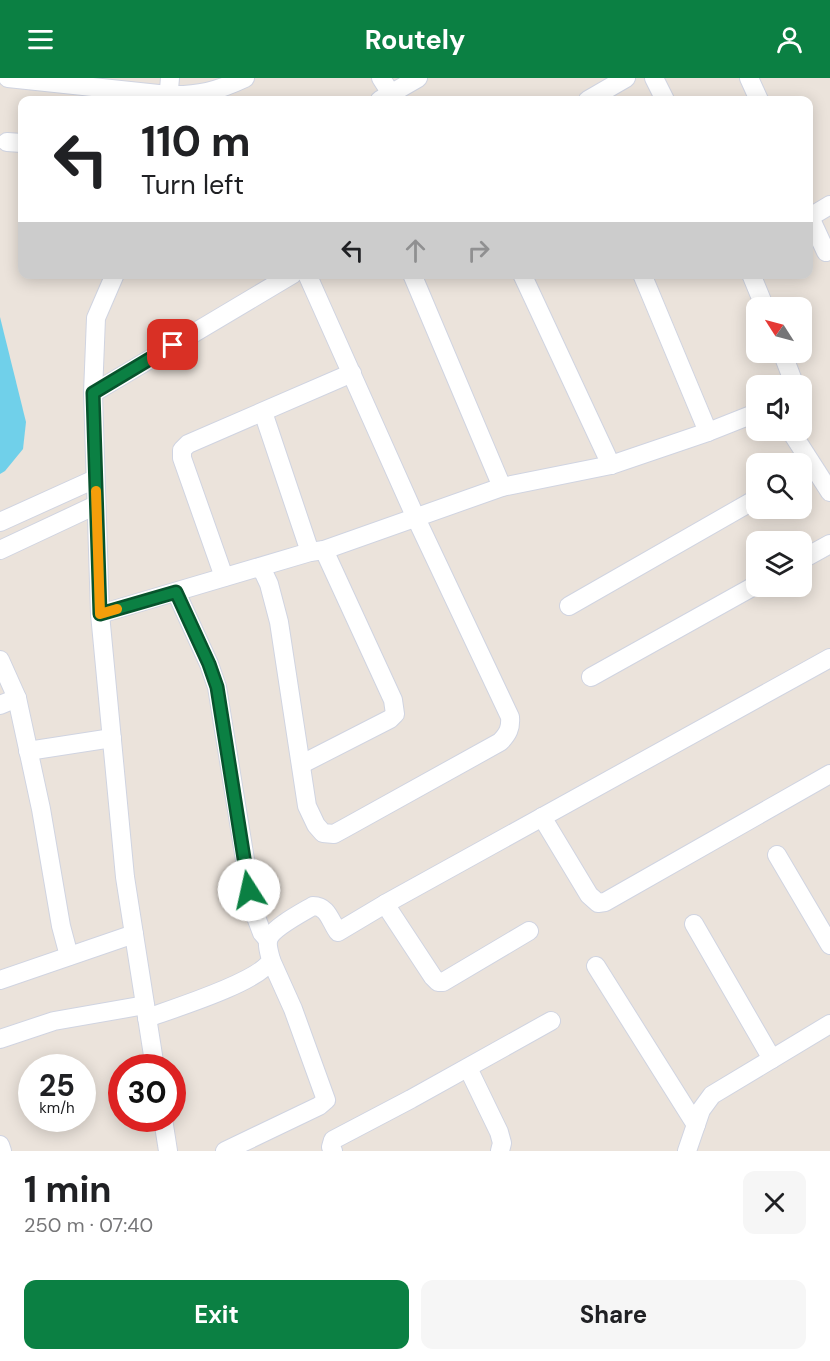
<!DOCTYPE html>
<meta charset="utf-8">
<style>
:root{--surface:#fff;--page:#f6f6f6;--text:#202124;--muted:#757577;--accent:#0b8043}
body{margin:0;font-family:"DM Sans",sans-serif;background:var(--page);color:var(--text);height:100vh;display:flex;flex-direction:column;font-size:22px;white-space:nowrap}
*{box-sizing:border-box;margin:0}
p{font-size:20px;color:var(--muted)}
.icon{flex:none;width:33px;height:33px;fill:none;stroke:currentColor;stroke-width:2;stroke-linecap:round;stroke-linejoin:round}
.map{position:relative;height:1073px;overflow:hidden}
.details{display:flex;flex-direction:column;background:var(--surface);flex:1}
.details>*{flex:none}
.hud{position:absolute;left:18px;top:18px;width:795px;height:183px;border-radius:12px;box-shadow:0 3px 15px #0003;background:#fff;color:var(--text);overflow:hidden}
.needle{width:39px;rotate:306deg}
.tools{position:absolute;left:746px;top:219px;display:grid;gap:12px}
.tools a{display:grid;place-items:center;width:66px;height:66px;border-radius:12px;background:var(--surface);box-shadow:0 3px 15px #0003;font-size:30px}
.speed{position:absolute;left:18px;top:976px;display:flex;gap:12px;font-size:30px;font-weight:700;text-align:center}
.speed>*{display:grid;place-content:center;width:78px;height:78px;border-radius:50%;background:var(--surface);box-shadow:0 3px 15px #0003;line-height:1}
.speed small{font-size:15px;font-weight:400}
.speed .limit{border:9px solid #d22;background:#fff;color:#111}
.pin{position:absolute;display:grid;place-items:center;width:51px;height:51px;color:#fff;margin:-26px;border-radius:12px;box-shadow:0 3px 9px #0006}
.me{position:absolute;width:66px;margin:-33px;rotate:350deg;stroke-linejoin:round;filter:drop-shadow(0 0 4px #0008)}
.turn{display:flex;align-items:center;gap:21px;height:126px;padding:0 24px;font-size:27px}
.turn .icon{width:78px;height:78px;stroke-width:2.5}
.turn b{display:block;font-size:42px;line-height:51px}
.lanes{display:flex;align-items:center;height:57px;padding:0 24px;background:#0003;justify-content:center;gap:30px;direction:ltr}
.lanes .off{opacity:.35}
.round{display:grid;place-items:center;flex:none;width:63px;height:63px;border-radius:12px;background:var(--page)}
.overview{display:flex;align-items:center;justify-content:space-between;height:102px;padding:0 24px}
h1{font-size:36px;font-weight:700;line-height:45px}
.primary-button{display:flex;gap:12px;margin-top:auto;padding:12px 24px}
.primary-button a{flex:1;height:69px;border-radius:12px;background:var(--accent);color:#fff;font-size:24px;font-weight:700;line-height:69px;text-align:center}
.primary-button a+a{background:var(--page);color:var(--text)}
header{display:flex;justify-content:space-between;align-items:center;height:78px;padding:0 24px;background:var(--accent);color:#fff;font-size:27px;font-weight:700}
.map>svg:first-child{display:block}
.water{fill:#70d0ea}
.lines{fill:none;stroke-linecap:round;stroke-linejoin:round}
.street-casing{stroke:#d0d4e1;stroke-width:20}
.street{stroke:#fff;stroke-width:18}
.route-casing{stroke:#07532c;stroke-width:15}
.route{stroke:#0b8043;stroke-width:10}
.slow{stroke:#f59e0b;stroke-width:10}
</style>
<header><svg class="icon" aria-label="menu" viewBox="0 0 24 24"><path d="M4 6h16M4 12h16M4 18h16"/></svg>Routely<svg class="icon" aria-label="person" viewBox="0 0 24 24"><circle cx="12" cy="8" r="4"/><path d="M4 21q1-7 8-7t8 7"/></svg></header>
<div class="map">
<svg width="830" height="1073" viewBox="0 0 830 1073">
<rect width="100%" height="100%" fill="#ebe3db"/>
<!-- water -->
<path class="water" d="M0 239 26 344 23 371 5 393 0 396Z"/>
<g class="lines">
<defs>
<g id="street">
<path d="M8 0 168 17C199 18 217 13 245 0"/>
<path d="M381 0 395 22"/>
<path d="M654 0 665 22"/>
<path d="M749 0 759 22"/>
<path d="M168 22 170 0"/>
<path d="M380 22 418 0"/>
<path d="M588 22 626 0"/>
<path d="M7 64 22 65"/>
<path d="M808 135 826 174"/>
<path d="M810 139 830 127"/>
<path d="M115 196 96 240 93 315 100 536 125 799 155 990"/>
<path d="M412 196 502 409"/>
<path d="M522 196 611 387"/>
<path d="M642 196 708 354"/>
<path d="M751 196 765 230"/>
<path d="M782 274 795 308"/>
<path d="M93 315 293 196"/>
<path d="M263 334 310 474"/>
<path d="M790 352 830 414"/>
<path d="M0 444 95 401"/>
<path d="M0 472 96 427"/>
<path d="M801 482 830 466"/>
<path d="M261 489 269 506 279 544 307 728 316 747 323 755 334 756 345 750 500 664C508 656 511 650 510 639L415 438 307 196"/>
<path d="M224 499 182 380V372L188 366 352 295"/>
<path d="M176 514 209 586 217 609 253 831 262 855 268 862"/>
<path d="M569 528 756 421"/>
<path d="M100 536 310 474 324 472 502 409 611 387 708 354 756 335"/>
<path d="M0 582 17 620 41 731 61 848 69 878"/>
<path d="M591 599 756 507"/>
<path d="M0 627 17 620"/>
<path d="M28 673 112 660"/>
<path d="M302 686 390 641 395 636 393 622 324 472"/>
<path d="M542 739 589 817 598 825 605 824 830 696"/>
<path d="M777 777 830 867"/>
<path d="M694 846 772 981"/>
<path d="M529 853 443 904H438L433 899 385 826 830 580"/>
<path d="M596 888 696 1047"/>
<path d="M0 902 134 856"/>
<path d="M147 940C172 931 260 904 271 882 270 877 267 869 268 863 270 851 303 834 313 828 328 828 330 843 338 854L385 826"/>
<path d="M0 961 54 943 145 927"/>
<path d="M468 990 499 1054 502 1065 500 1073"/>
<path d="M163 1041 168 1073"/>
<path d="M0 1067 2 1073"/>
<path d="M225 1073 319 1028 326 1022 293 931 271 882"/>
<path d="M333 1073 331 1069 333 1062 411 1021 551 943"/>
<path d="M687 1073 701 1032 712 1017 830 946"/>
</g>
</defs>
<!-- street casing -->
<use href="#street" class="street-casing"/>
<!-- street -->
<use href="#street" class="street"/>
</g>
<g class="lines">
<defs>
<path id="route" d="M173 267 93 315 100 536 176 514 209 586 217 609 249 812"/>
</defs>
<!-- route casing -->
<use href="#route" class="route-casing"/>
<!-- route -->
<use href="#route" class="route"/>
<!-- slow -->
<path class="slow" d="M96 413 100 536 117 531"/>
</g>
</svg>
<div class="tools">
<a><svg class="needle" viewBox="-14 -14 28 28"><path d="M0-13l5 13h-10z" fill="#e53935"/><path d="M0 13l5-13h-10z" fill="#757577"/></svg></a>
<a><svg class="icon" aria-label="sound" viewBox="0 0 24 24"><path d="M4 9h4l5-4v14l-5-4H4zM17 9q2 3 0 6"/></svg></a>
<a><svg class="icon" aria-label="search" viewBox="0 0 24 24"><circle cx="10" cy="10" r="6"/><path d="M15 15l6 6"/></svg></a>
<a><svg class="icon" aria-label="layers" viewBox="0 0 24 24"><path d="M12 4l9 5-9 5-9-5zM3 14l9 5 9-5"/></svg></a>
</div>
<div class="speed"><div>25<small>km/h</small></div><div class="limit">30</div></div>
<div class="pin" style="left:173px;top:267px;background:#d93025"><svg class="icon" aria-label="arrive" viewBox="0 0 24 24"><path d="M6 21V4h12l-3 4 3 4H6"/></svg></div>
<svg class="me" style="left:249px;top:812px" viewBox="-20 -20 40 40"><circle r="19" fill="#fff"/><path d="M0-13L10 11 0 6-10 11z" fill="#0b8043"/></svg>
<div class="hud">
<div class="turn"><svg class="icon" aria-label="left" viewBox="0 0 24 24"><path d="M17 20v-9H6M10 6l-5 5 5 5"/></svg><div><b>110 m</b>Turn left</div></div>
<div class="lanes"><svg class="icon" aria-label="left" viewBox="0 0 24 24"><path d="M17 20v-9H6M10 6l-5 5 5 5"/></svg><svg class="icon off" aria-label="ahead" viewBox="0 0 24 24"><path d="M12 20V5M6 11l6-6 6 6"/></svg><svg class="icon off" aria-label="right" viewBox="0 0 24 24"><path d="M7 20v-9h11M14 6l5 5-5 5"/></svg></div>
</div>
</div>
<section class="details">
<div class="overview"><div><h1>1 min</h1><p>250 m · 07:40</p></div><a class="round"><svg class="icon" aria-label="close" viewBox="0 0 24 24"><path d="M6 6l12 12M18 6L6 18"/></svg></a></div>
<div class="primary-button"><a>Exit</a><a>Share</a></div>
</section>
